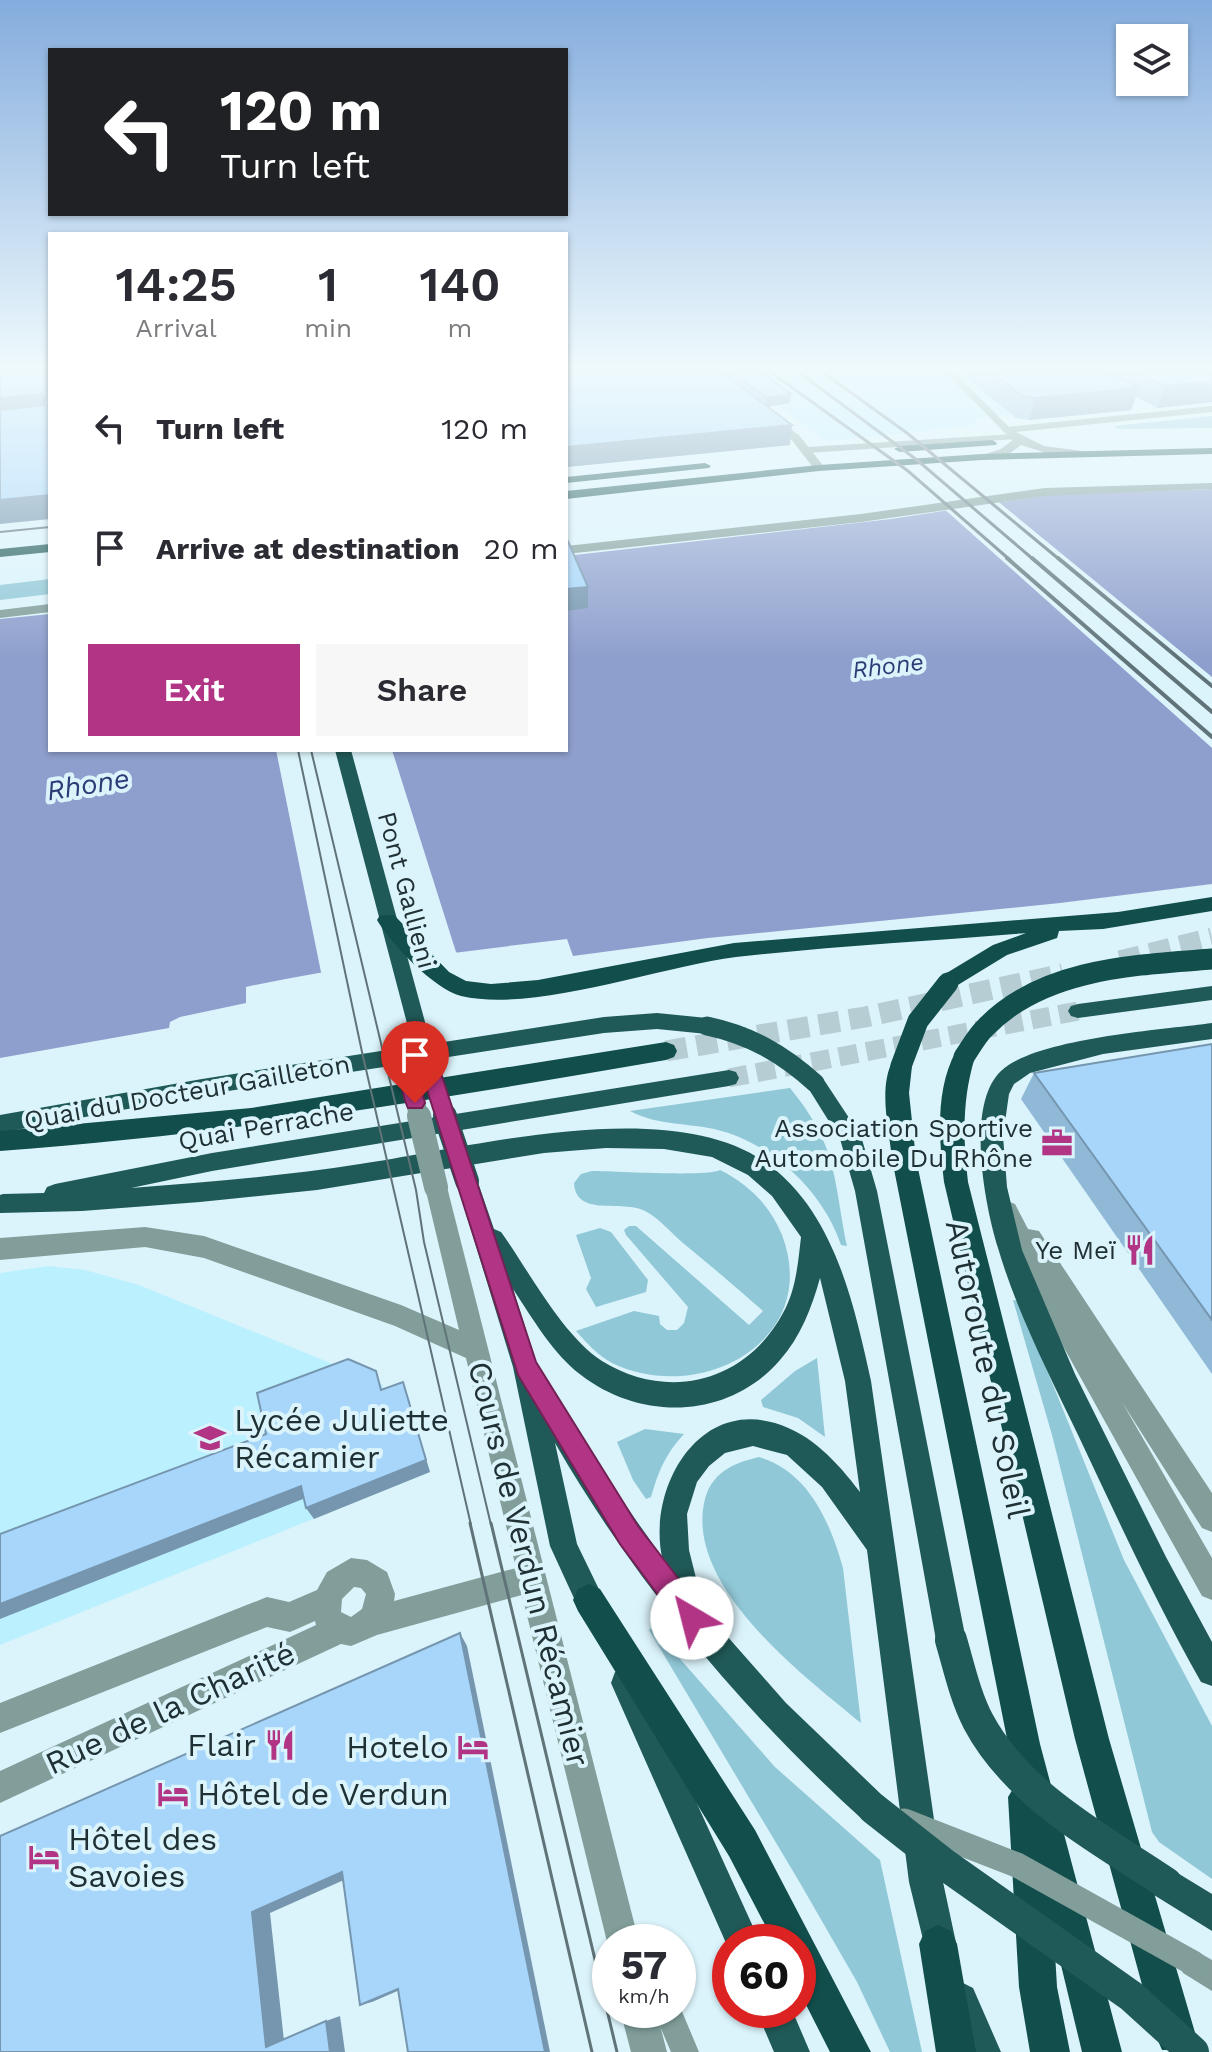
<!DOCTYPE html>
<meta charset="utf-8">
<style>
:root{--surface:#fff;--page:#f7f7f7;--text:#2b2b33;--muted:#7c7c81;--accent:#b13485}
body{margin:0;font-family:"Work Sans",sans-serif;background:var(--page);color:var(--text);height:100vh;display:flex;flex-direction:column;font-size:30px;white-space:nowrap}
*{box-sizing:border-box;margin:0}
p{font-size:26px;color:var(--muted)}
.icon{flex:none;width:44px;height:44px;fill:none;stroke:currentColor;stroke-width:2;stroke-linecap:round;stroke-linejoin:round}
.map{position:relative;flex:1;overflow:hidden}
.details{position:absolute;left:48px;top:232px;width:520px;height:520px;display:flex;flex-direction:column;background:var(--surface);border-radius:0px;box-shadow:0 2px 6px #0004}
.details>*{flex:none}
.hud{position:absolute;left:48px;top:48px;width:520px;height:168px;border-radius:0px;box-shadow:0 2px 6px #0004;background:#202124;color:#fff;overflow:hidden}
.fabs{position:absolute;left:1116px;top:24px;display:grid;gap:16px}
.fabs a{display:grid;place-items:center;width:72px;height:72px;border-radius:0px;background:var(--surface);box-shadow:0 2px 6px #0004;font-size:40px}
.speed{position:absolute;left:592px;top:1924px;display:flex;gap:16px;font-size:40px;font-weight:700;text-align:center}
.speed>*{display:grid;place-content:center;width:104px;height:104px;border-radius:50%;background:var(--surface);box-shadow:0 2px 6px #0004;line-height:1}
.speed small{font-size:20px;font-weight:400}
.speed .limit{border:12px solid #d22;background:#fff;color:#111}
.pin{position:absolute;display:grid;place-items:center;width:68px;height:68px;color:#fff;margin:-82px -34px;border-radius:50% 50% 50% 0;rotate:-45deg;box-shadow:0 0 8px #0007}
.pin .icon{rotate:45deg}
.me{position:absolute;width:88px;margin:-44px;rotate:323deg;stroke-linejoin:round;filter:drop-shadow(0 0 6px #0008)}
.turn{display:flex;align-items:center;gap:28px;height:168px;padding:0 40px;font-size:36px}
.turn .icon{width:104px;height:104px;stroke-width:2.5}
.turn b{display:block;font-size:56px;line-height:68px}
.eta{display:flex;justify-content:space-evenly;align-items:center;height:136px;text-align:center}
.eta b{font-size:48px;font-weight:600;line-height:56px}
.button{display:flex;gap:16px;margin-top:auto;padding:16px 40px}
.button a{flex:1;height:92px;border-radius:0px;background:var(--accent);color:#fff;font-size:32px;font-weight:600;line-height:92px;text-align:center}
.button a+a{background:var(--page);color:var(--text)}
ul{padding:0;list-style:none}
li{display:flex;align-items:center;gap:24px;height:120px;padding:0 40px}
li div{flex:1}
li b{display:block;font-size:30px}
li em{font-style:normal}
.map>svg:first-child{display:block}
.built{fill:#bbf0fe}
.green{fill:#91c8d7}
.water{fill:#8e9fcd}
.pier{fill:#dbf4fb}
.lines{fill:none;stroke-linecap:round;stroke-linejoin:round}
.primary-tunnel{stroke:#b6cdd3;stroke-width:19;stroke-dasharray:19 9;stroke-linecap:butt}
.trunk-tunnel{stroke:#b6cdd3;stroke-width:21;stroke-dasharray:21 10;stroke-linecap:butt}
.service{fill:#819e9b;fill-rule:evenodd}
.pedestrian{fill:#819e9b;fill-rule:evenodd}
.minor{fill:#819e9b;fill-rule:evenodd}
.tertiary{fill:#819e9b;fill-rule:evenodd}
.primary{fill:#205a58;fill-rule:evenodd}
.trunk{fill:#124e4b;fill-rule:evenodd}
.tram-far1{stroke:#5f7378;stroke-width:2}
.tram{stroke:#5f7378;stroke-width:3}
.rail-far1{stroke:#5f7378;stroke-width:3}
.rail{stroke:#5f7378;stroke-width:4}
.service-bridge{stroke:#819e9b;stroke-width:25}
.minor-bridge-far1{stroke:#819e9b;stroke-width:19}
.minor-bridge{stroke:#819e9b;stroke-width:24}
.primary-bridge-far2{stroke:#205a58;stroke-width:19}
.primary-bridge-far1{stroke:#205a58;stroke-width:24}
.primary-bridge{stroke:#205a58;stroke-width:32}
.trunk-bridge{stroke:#124e4b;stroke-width:21}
.wall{fill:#90b8d7}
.shaded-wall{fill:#7696af}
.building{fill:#a8d6fa;stroke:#7696af;stroke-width:2}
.route{fill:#b13485;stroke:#732256;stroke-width:2}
.labels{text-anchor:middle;stroke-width:8;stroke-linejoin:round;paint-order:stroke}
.far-water-label{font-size:24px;font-style:italic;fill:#2b3d76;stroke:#dbf4fb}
.street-label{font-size:26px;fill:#203135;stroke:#dbf4fb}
.poi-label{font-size:26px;fill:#203135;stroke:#dbf4fb;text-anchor:end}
.water-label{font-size:28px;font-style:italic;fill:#2b3d76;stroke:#dbf4fb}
.near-street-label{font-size:32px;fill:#203135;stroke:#dbf4fb}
.near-poi-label{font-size:32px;fill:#203135;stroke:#dbf4fb;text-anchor:start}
</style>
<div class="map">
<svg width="1212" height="2052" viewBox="0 0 1212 2052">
<rect width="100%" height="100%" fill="#dbf4fb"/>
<!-- built -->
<g class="built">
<path d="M729 371H963L1011 415 976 418 973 426 826 441Z"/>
<path d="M48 1266 85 1270 139 1285 382 1384 387 1403 408 1395 430 1472 0 1645V1273Z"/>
</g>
<!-- green -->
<g class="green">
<path d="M1212 416V428L1117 429 1114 426Z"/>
<path d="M50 579V594L0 600V585Z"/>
<path d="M790 1088C838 1147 833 1176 847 1246L841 1245C823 1191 771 1142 714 1129 686 1123 656 1125 630 1111Z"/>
<path d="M720 1170C748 1184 770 1205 782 1235 822 1340 701 1406 612 1363 597 1355 587 1343 576 1331L634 1311 659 1316 660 1324 667 1330H677L684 1323 688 1307 626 1235 624 1230 629 1226H636L749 1325 763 1311C737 1288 710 1265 683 1243 671 1233 659 1218 645 1211 622 1199 576 1218 574 1183L581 1174 592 1171C614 1171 707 1177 720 1170Z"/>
<path d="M600 1228 611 1232 648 1280 646 1292 596 1307 586 1289 591 1278 576 1235Z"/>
<path d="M1013 1300 1019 1301 1124 1560 1212 1726V1879L1159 1842 1152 1832 1052 1435Z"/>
<path d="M817 1358 825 1437 798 1418 763 1407 761 1400 795 1371Z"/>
<path d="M645 1429 684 1434C666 1453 658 1472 651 1497L646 1499 633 1480 617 1442Z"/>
<path d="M759 1457C809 1472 830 1522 843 1568L861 1723C805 1677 693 1592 703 1510 707 1476 728 1464 759 1457Z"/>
<path d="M652 1627 775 1767 880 1860 922 2052H890L857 1982 800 1883 649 1630Z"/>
</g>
<!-- water -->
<path class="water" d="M1212 489V884L1060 903 708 938 573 956 567 939C460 952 351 964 246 987V1003L180 1017 170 1022 169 1028 0 1058V619L50 614V750H566V556L891 519 1048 495Z"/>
<!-- pier -->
<g class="pier">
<path d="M995 499 1212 677V748L942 507Z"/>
<path d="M276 750H392L456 952 462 956 322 977Z"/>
</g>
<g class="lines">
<!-- primary-tunnel -->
<path class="primary-tunnel" d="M729 1078 1078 1011"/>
<!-- trunk-tunnel -->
<g class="trunk-tunnel">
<path d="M1120 961 1212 938"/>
<path d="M666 1051 865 1017 1063 974"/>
</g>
<!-- service -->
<g class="service">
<path d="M944 371H953L1010 428V432H1004Z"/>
<path d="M1014 434 1018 437 1017 439 807 453 803 450 807 447Z"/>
<path d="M1193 1949 1212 1960V1991L1183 1973 1179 1963 1183 1953Z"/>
<path d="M678 2002 699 2052H671L653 2010H678Z"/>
</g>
<!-- pedestrian -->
<g class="pedestrian">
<path d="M1212 483V489L1045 496 861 522 566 554V546L861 514 1045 488Z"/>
<path d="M50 604V612L0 618V610Z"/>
</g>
<!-- minor -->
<g class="minor">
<path d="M1212 406V412L1016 432 1044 446 1090 452 1092 454 1086 457 1043 452 1021 445 1009 454 982 460 976 457 1001 449 1013 440 1002 430 1007 427Z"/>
<path d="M436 1177 444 1180 447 1187 639 1942H610V1954L522 1595 377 1635 351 1646 341 1644 0 1803V1771L316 1625 315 1621 290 1632 267 1627 0 1733V1703L267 1597 289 1602 317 1590 327 1572 351 1558 367 1560 387 1572 395 1594 394 1601 516 1568 466 1358 395 1326 204 1258 145 1247 0 1260V1238L145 1227 204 1236 401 1305 459 1330 425 1187 428 1180ZM354 1587 361 1588 366 1594 362 1609 351 1617 341 1612 342 1599Z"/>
<path d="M1007 1201 1015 1204 1028 1229 1039 1231 1212 1493V1532L1202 1528 1122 1402 1212 1558V1600L1202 1596 1063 1346 996 1211 999 1204Z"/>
<path d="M620 2010H656L667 2052H631Z"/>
</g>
<!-- tertiary -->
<path class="tertiary" d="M769 415 799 435 825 468 823 470H815L791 439 765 420 764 418Z"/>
<!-- primary -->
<g class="primary">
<path d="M992 440 997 443 996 445 900 452 894 449 900 446Z"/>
<path d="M1212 448V454L982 460 819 471 566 499V491L819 465 982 454Z"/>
<path d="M705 463 711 466 709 468 566 483V477Z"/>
<path d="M50 544V552L0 557V549Z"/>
<path d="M335 750H351L431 1044 604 1017 657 1013 707 1018 714 1021 717 1026 714 1031 707 1034 657 1029 604 1033 202 1095 0 1133V1115L202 1079 413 1046Z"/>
<path d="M1212 986V1000L1078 1018 1071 1016 1068 1011 1071 1006 1078 1004Z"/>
<path d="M1212 1023V1039L1103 1054 1030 1073 1014 1084 1009 1094 1003 1136 1007 1187 1022 1250 1075 1374 1166 1557 1212 1642V1686L1201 1682C1156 1602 1118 1520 1079 1437 1050 1376 1017 1313 998 1248 985 1206 965 1105 1001 1071 1036 1038 1162 1030 1212 1023Z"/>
<path d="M729 1070 736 1072 739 1078 736 1084 729 1086 212 1171 131 1188C207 1182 284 1176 360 1164 470 1148 667 1094 765 1162 834 1210 854 1304 871 1381L943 1882 958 1952 953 1964 941 1969 929 1964 909 1882 867 1550 822 1487 787 1455 753 1446 725 1453 709 1466 697 1482 687 1514 689 1550 704 1610 786 1703 885 1798 890 1809 885 1820 874 1825 863 1820C742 1710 637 1585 555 1443L577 1544 609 1610 604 1620 594 1625 584 1620 550 1546 513 1367 456 1181 459 1174 467 1171 475 1174 494 1229 501 1232C529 1271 562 1335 602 1361 668 1402 746 1382 783 1313 796 1290 798 1263 801 1237L772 1196 748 1175 712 1157 664 1149 606 1148 544 1153 317 1190 200 1202 82 1211 0 1213V1195L3 1194 44 1193 47 1187 55 1184 212 1153ZM820 1278 845 1381 860 1492C837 1462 812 1434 775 1423 696 1400 648 1490 662 1557L614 1489 539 1371 513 1289C533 1319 553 1354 581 1375 642 1422 729 1419 780 1360 800 1338 812 1307 820 1278Z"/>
<path d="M815 1075 822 1077 861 1136 877 1191 966 1640 961 1650 951 1655 941 1650 936 1640 855 1191 840 1139 805 1083 808 1077Z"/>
<path d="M626 1668 637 1672 760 1942H730V1952L611 1683 615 1672Z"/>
<path d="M1166 1866 1212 1894V1931L1154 1895 1149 1883 1154 1871Z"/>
<path d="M961 1982 973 1988 1001 2052H965L943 2000 949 1988Z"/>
<path d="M756 2010H792L810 2052H774Z"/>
</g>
<!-- trunk -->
<g class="trunk">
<path d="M1212 897V911L1103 929 1059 931 1057 938 1007 955 948 991 940 989 937 983 940 977 993 945 1026 933C930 941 832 946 736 957 658 967 535 1013 461 996 434 989 391 944 377 920L380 915H394L449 972 466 981 491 984 538 980 734 943 1118 912Z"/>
<path d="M666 1042 674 1045 677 1051 674 1057 666 1060C445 1098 224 1135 0 1151V1131L251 1108Z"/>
<path d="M964 1048 972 1051 975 1057C962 1099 963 1139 968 1182L1109 1739 1196 2036 1190 2050H1162L1156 2036 1075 1739 944 1182C939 1139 935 1090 956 1051Z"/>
<path d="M901 1057 909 1060 912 1066 909 1093 916 1159 1040 1744 1122 2052H1082L1054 1936 1057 1987 1070 2052H1030L1019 1987 1008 1797 1016 1784 892 1159C889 1128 878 1088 893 1060Z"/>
<path d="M589 1584 600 1589 755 1830 871 2052H830L798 1989V1942H774L729 1856 578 1611 573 1600 578 1589Z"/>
<path d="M938 1925 951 1931 957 1944 976 2052H936L919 1944 925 1931Z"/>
</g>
<!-- tram-far1 -->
<g class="tram-far1">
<path d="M0 532 50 527"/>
<path d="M298 750 362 1052 471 1525"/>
<path d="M311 750 416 1190 424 1242 491 1525"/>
</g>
<!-- tram -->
<g class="tram">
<path d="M470 1523 592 2052"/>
<path d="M491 1523 617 2052"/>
</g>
<!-- rail-far1 -->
<g class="rail-far1">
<path d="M769 371 908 471 1010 560"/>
<path d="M797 371 917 460 1034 560"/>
<path d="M821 371 907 433 1060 560"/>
</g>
<!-- rail -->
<g class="rail">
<path d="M1007 558 1212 737"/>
<path d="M1032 558 1212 712"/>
<path d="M1058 558 1212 686"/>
</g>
<!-- service-bridge -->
<path class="service-bridge" d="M904 1821 1017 1865 1193 1963"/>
<!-- minor-bridge-far1 -->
<path class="minor-bridge-far1" d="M419 1118 409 1074 421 1043"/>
<!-- minor-bridge -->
<path class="minor-bridge" d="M419 1116 436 1187"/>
<!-- primary-bridge-far2 -->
<g class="primary-bridge-far2">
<path d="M707 1026C750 1035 783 1054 815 1083"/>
<path d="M421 1043 446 1118"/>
</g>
<!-- primary-bridge-far1 -->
<path class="primary-bridge-far1" d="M445 1116 467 1181"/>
<!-- primary-bridge -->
<g class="primary-bridge">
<path d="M951 1640C959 1667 965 1696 978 1721 1017 1795 1099 1838 1166 1883"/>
<path d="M874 1809 944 1864 1131 1996 1193 2052"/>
</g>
<!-- trunk-bridge -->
<g class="trunk-bridge">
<path d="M964 1057C971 1047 977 1035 986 1027 1043 968 1135 965 1212 959"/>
<path d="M901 1066 918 1021 948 983"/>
</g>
</g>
<!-- wall -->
<g class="wall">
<path d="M722 371H760L791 394 790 403 767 407 790 445 566 467 722 373Z"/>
<path d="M969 371H1212V402L1157 408 1136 397 1131 410 1029 420 1016 418 967 378Z"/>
<path d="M1212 1044V1374L1021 1099 1034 1073Z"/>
</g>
<!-- shaded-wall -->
<g class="shaded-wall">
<path d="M1212 381V402L1157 408 1165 386Z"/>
<path d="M1139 388 1131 410 1029 420 1035 398Z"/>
<path d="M42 394 50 416 0 421V398Z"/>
<path d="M791 394 790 403 766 407 767 398Z"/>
<path d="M792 425 790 445 566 467V447Z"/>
<path d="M50 495V519L0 524V500Z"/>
<path d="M588 587V608L566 611V589Z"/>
<path d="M403 1382 430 1472 314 1519 306 1508Z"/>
<path d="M301 1486 308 1497 0 1619V1604Z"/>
<path d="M460 1633 467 1646 550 2052H545Z"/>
<path d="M342 1872 355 1875 270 1913 284 2041 266 2047 252 1912Z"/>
<path d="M409 1986 372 2002 360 2005 398 1989Z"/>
<path d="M340 2016 345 2052H330L326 2021Z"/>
</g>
<!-- building -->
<g class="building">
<path d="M0 371H50V495L0 500V410L44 405 45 397 42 394 0 398Z"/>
<path d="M566 371H720L792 425 566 447Z"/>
<path d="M731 371H760L791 394 767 398Z"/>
<path d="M990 371H1105L1139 388 1035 398 1022 396Z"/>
<path d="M1134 371H1212V381L1165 386Z"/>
<path d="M566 539H567L588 587 566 589Z"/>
<path d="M1212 1044V1320L1034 1073Z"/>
<path d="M348 1359 376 1371 381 1390 403 1382 426 1460 306 1508 301 1486 0 1604V1534L266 1434 257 1393Z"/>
<path d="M460 1633 545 2052H408L398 1989 360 2005 342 1872 252 1912 266 2047 326 2021 330 2052H0V1836Z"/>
</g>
<!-- sky -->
<linearGradient id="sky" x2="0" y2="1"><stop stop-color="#84acdd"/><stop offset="0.56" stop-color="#effafd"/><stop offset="1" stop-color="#effafd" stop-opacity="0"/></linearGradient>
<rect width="1212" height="659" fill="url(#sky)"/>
<!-- route -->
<path class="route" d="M421 1035 431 1043 536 1362 638 1526 701 1608 705 1618 701 1627 692 1631 682 1627 620 1544 518 1375 420 1068 418 1074 425 1103 422 1108H408C396 1082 402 1062 415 1038Z"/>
<!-- icons -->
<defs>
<symbol id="office-bare" viewBox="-9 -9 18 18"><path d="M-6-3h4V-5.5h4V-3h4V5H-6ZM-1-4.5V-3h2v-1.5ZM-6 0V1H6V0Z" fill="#b13485" stroke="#dbf4fb" stroke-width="2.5" paint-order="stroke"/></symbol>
<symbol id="restaurant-bare" viewBox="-9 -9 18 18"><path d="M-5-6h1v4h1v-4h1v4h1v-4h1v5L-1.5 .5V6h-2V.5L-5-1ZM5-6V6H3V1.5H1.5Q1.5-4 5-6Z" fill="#b13485" stroke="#dbf4fb" stroke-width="2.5" paint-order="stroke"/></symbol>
<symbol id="school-bare" viewBox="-9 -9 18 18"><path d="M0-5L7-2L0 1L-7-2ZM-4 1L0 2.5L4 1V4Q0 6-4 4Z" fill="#b13485" stroke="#dbf4fb" stroke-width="2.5" paint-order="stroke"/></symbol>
<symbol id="hotel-bare" viewBox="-9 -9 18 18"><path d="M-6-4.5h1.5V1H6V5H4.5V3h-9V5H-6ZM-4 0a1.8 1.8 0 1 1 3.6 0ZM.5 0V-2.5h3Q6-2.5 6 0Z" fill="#b13485" stroke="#dbf4fb" stroke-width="2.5" paint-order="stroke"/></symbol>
</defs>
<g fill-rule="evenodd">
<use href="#office-bare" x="1035" y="1121" width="44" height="44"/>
<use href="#restaurant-bare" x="1118" y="1228" width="44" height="44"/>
<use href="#school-bare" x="188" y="1416" width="44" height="44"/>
<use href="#restaurant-bare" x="258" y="1723" width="44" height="44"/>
<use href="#hotel-bare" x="451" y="1725" width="44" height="44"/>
<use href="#hotel-bare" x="151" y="1772" width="44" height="44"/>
<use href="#hotel-bare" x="22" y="1835" width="44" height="44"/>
</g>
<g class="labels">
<!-- far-water labels -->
<g class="far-water-label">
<text transform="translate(888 666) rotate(-7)" y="8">Rhone</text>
</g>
<!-- street labels -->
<g class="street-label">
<text transform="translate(407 890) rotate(75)" y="9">Pont Gallieni</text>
<text transform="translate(187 1092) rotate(-10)" y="9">Quai du Docteur Gailleton</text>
<text transform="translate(266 1126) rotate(-10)" y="9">Quai Perrache</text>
</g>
<!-- poi labels -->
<g class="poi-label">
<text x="1033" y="1137">Association Sportive<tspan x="1033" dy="30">Automobile Du Rhône</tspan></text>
<text x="1116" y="1259">Ye Meï</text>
</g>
<!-- water labels -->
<g class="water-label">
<text transform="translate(88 784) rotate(-9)" y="10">Rhone</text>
</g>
<!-- near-street labels -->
<g class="near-street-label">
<text transform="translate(988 1369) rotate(78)" y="11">Autoroute du Soleil</text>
<text transform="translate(529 1564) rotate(76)" y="11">Cours de Verdun Récamier</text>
<text transform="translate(170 1708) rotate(-25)" y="11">Rue de la Charité</text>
</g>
<!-- near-poi labels -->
<g class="near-poi-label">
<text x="234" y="1431">Lycée Juliette<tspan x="234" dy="37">Récamier</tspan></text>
<text x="256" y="1756" text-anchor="end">Flair</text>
<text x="449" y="1758" text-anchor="end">Hotelo</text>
<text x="197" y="1805">Hôtel de Verdun</text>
<text x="68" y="1850">Hôtel des<tspan x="68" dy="37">Savoies</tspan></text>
</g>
</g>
</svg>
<div class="fabs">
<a><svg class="icon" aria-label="layers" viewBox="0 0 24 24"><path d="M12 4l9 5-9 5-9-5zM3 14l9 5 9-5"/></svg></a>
</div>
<div class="speed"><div>57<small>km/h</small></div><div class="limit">60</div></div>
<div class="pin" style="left:415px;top:1103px;background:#d93025"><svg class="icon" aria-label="arrive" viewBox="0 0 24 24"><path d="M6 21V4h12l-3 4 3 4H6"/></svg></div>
<svg class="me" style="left:692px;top:1618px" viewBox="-20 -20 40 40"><circle r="19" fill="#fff"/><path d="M0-13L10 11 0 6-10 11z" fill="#b13485"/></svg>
<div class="hud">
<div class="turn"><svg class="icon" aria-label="left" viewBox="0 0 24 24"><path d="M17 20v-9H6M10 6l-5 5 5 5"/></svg><div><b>120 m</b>Turn left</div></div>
</div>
<section class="details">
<div class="eta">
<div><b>14:25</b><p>Arrival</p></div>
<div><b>1</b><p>min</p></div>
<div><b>140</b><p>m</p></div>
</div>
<ul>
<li><svg class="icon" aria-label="left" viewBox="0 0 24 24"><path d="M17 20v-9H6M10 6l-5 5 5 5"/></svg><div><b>Turn left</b></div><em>120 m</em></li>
<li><svg class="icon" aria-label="arrive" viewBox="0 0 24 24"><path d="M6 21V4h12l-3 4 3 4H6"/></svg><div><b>Arrive at destination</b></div><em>20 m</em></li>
</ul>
<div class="button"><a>Exit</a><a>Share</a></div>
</section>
</div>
